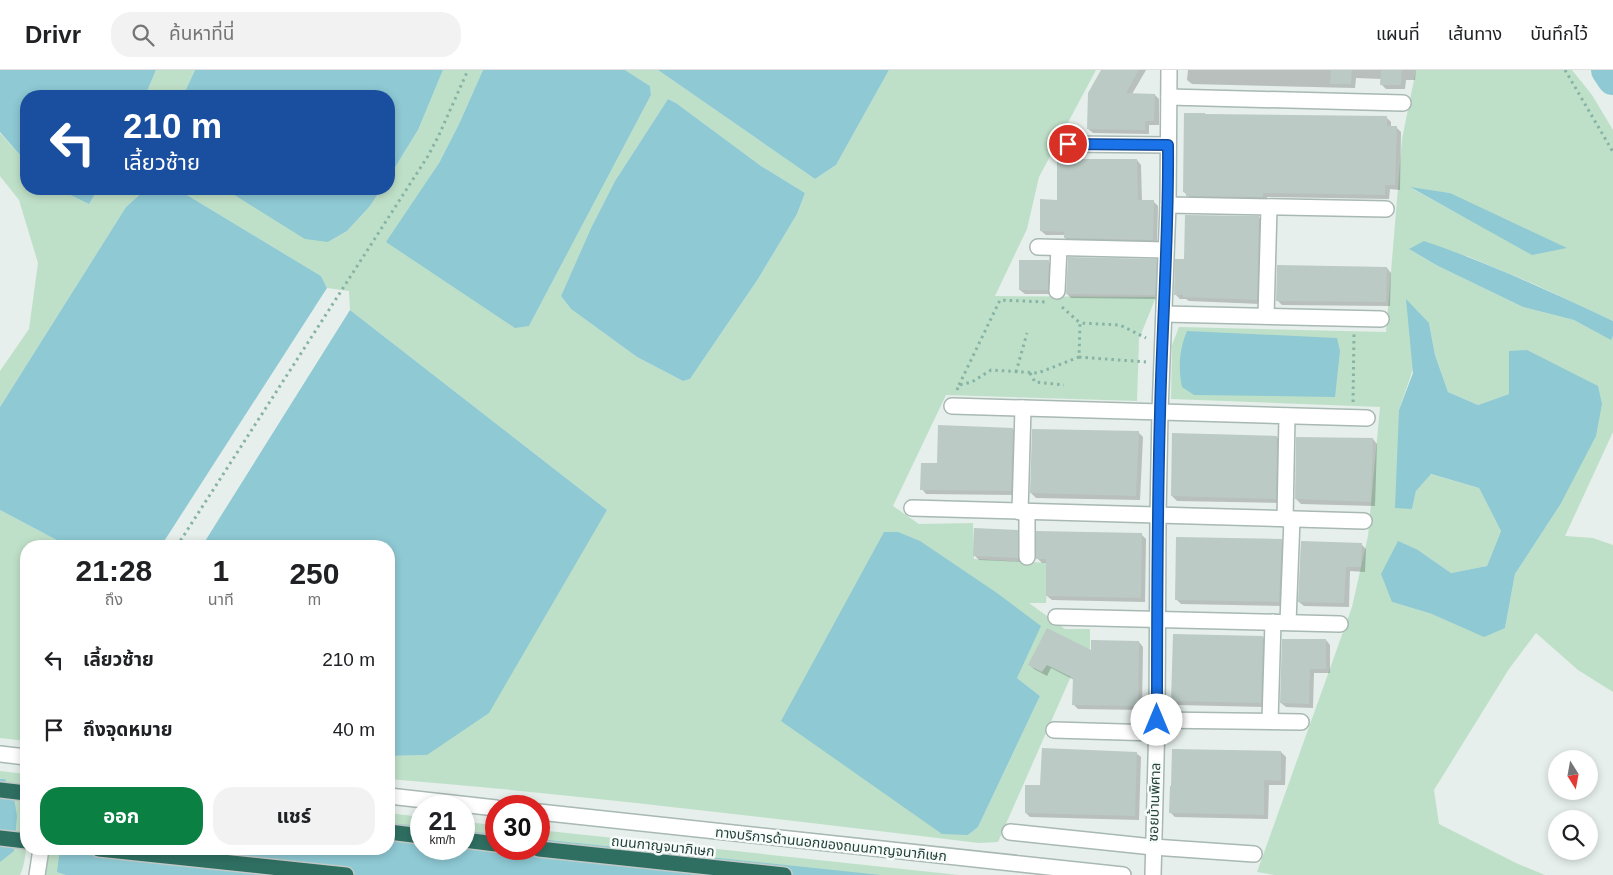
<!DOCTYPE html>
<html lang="th">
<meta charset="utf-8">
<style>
:root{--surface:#fff;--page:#f2f2f2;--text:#202124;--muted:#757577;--line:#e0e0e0;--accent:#0b8043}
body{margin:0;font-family:Helvetica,"Noto Sans Thai",sans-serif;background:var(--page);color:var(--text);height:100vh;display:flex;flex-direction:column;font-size:19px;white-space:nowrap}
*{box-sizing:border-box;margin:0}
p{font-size:16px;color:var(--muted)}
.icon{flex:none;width:28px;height:28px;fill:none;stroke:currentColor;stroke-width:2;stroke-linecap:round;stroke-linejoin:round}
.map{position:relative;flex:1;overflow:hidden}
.panel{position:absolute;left:20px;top:470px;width:375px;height:315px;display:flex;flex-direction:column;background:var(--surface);border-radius:20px;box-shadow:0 2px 8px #0003}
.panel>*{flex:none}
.guide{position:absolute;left:20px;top:20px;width:375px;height:105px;border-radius:20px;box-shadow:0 2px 8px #0003;background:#1a4fa0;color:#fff;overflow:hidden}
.needle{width:32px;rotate:169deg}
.tools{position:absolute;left:1548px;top:680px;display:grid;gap:10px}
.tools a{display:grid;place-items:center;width:50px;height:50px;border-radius:50%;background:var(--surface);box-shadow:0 2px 8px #0003;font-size:25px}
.speed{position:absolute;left:410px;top:725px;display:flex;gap:10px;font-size:25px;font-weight:700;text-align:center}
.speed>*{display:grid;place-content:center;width:65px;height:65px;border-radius:50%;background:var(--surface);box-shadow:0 2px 8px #0003;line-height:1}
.speed small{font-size:12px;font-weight:400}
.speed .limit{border:8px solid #d22;background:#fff;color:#111}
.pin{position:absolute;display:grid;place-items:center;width:42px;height:42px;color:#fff;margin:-21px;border:2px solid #fff;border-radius:50%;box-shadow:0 1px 5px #0007}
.me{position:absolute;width:55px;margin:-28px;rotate:0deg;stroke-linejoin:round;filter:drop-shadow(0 0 4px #0008)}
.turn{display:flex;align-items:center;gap:18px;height:105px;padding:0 20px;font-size:22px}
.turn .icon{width:65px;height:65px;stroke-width:2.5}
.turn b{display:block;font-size:35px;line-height:42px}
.eta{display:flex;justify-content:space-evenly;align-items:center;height:85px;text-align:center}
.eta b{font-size:30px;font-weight:700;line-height:35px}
.action{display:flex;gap:10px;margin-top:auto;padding:10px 20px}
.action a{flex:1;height:58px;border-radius:20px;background:var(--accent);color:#fff;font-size:20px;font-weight:700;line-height:58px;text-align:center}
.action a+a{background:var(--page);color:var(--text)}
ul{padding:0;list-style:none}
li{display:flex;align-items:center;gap:15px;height:70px;padding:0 20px}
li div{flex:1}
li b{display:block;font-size:19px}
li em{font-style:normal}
header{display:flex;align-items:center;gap:30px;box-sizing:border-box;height:70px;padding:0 25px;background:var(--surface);border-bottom:1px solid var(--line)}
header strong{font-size:24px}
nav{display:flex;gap:28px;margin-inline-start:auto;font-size:18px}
.search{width:350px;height:45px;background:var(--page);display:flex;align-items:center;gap:12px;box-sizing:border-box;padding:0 18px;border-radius:20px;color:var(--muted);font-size:19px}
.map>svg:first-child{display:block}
.green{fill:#bfe0c8;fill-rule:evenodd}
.water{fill:#8ec9d4}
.shadow{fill:#0003}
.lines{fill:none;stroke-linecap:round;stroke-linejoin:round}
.river{stroke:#8ec9d4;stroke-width:32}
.building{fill:#bbcac4}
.minor-casing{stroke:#a8b8b2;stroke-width:18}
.highway-casing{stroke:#c2cac8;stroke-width:18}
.path{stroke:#86b3a5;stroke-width:3;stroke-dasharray:2.5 4;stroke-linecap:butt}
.minor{stroke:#fff;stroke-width:15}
.highway{stroke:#2f6f62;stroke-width:15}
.route-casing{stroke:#114b97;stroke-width:12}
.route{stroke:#1a73e8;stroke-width:9}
.labels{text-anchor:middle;stroke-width:5;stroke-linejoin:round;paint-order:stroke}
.street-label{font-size:14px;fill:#24423a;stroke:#f7fbf9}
</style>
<header>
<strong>Drivr</strong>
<div class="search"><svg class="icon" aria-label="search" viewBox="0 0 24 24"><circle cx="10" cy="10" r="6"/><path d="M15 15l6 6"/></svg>ค้นหาที่นี่</div>
<nav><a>แผนที่</a><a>เส้นทาง</a><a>บันทึกไว้</a></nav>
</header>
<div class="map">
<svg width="1613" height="805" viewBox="0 0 1613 805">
<rect width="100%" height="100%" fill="#e6efeb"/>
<!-- green -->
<g class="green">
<path d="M156 0H195L183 26H145Z"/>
<path d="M443 0H483L459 54 439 93 387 172 529 256 651 25 650 16 625 0H658L815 109 836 95 889 0H1096L1039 107 1027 159 995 226 1156 227 1139 269 1137 331 946 325 893 436 919 454 973 453 974 489 1048 493 1046 533H1029L1065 559H1090V604H1072L998 772 979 773C783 750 586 725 389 709V686L427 685 607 440 350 240 349 221 327 218 321 206 177 119H225L328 172 347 161 370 136 381 119H389V107L418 60ZM668 29 676 33 761 96 805 123 797 144 758 209 690 309 683 311 637 287 571 239 561 226 591 158 615 111ZM1017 608 1040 626 978 757 968 765Z"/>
<path d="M1416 0H1572L1592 25 1613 60V251L1536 215 1467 186 1409 179 1438 196 1523 237 1574 250 1611 269 1613 266V362L1565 466 1593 468 1613 475V622L1578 600 1536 563 1509 599 1434 720 1439 754 1516 793 1545 805H1275L1257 802 1352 537 1368 466 1380 337 1171 329 1172 275 1179 257 1386 262 1402 69ZM1411 118 1450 123 1466 148ZM1429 253 1435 285 1448 322 1478 335 1509 324 1510 281 1560 435 1515 504 1505 558 1432 544 1392 532 1418 480 1451 503 1487 496 1501 461 1479 418 1430 404 1416 421 1412 439 1399 340Z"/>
<path d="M0 63 26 92V119H58L89 134 98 119H146L126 137 0 337V301L29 259 38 193 19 130 0 106Z"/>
<path d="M0 440 68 476H26V671L0 668Z"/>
<path d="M0 701 26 704C26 728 31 785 20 805H0Z"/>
<path d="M389 743 421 747V779H464V752L496 755V779H539V760L959 805H45L49 779H389Z"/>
</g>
<!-- water -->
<g class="water">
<path d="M0 0H156L145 26H26V92L0 62Z"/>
<path d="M195 0H443L418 60 389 107V26H183Z"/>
<path d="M483 0H625L650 16 651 25 529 256 515 258 386 172 439 93 459 54Z"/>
<path d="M658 0H889L836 95 815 109Z"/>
<path d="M668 29 676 33 761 96 805 123 797 144 758 209 690 309 683 311 637 287 571 239 561 226 591 158 615 111Z"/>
<path d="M1410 117 1450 123 1567 178 1532 185Z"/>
<path d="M58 119H98L89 134Z"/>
<path d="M146 119H177L321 206 327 218 161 476H68L0 440V337L126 137Z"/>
<path d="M225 119H381L370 136 347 161 328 172 305 169Z"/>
<path d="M1424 171C1489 193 1551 222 1613 251V266L1611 270 1574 250 1523 237 1438 196 1409 179Z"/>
<path d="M1406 229 1429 253 1435 285 1448 322 1478 335 1509 324V281L1527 280 1598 316 1602 334 1596 366 1560 435 1515 504 1505 558 1484 567 1432 544 1392 532 1381 504 1398 471 1418 480 1451 503 1487 496 1501 461 1479 418 1431 404 1416 421 1412 439 1395 438 1399 340 1413 303Z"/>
<path d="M350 240 607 440 489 643 427 685 389 686V476H202Z"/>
<path d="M1187 261 1337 268 1340 281 1335 327 1194 325 1182 317C1178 298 1179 280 1187 261Z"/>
<path d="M884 462H898L920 471 997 523 1041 556 1017 608 1040 626 978 757 968 765 942 764 781 651Z"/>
<path d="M0 709H5L14 729 17 746 14 781 0 792Z"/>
<path d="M389 753 421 756V779H464V761L496 764V779H539V769L881 805H66L57 802 60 779H389Z"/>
</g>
<!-- shadow -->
<g class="shadow">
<path d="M1103 0H1146L1132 24 1155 25 1159 29V55H1149V64L1093 63 1088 59Z"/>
<path d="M1188 0H1416L1415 10H1406L1405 19H1386L1381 14 1382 9 1356 8 1355 18 1192 14 1187 10Z"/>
<path d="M1386 47 1391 52V57H1396L1401 62 1400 120 1390 119 1389 129 1267 127V131L1192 130 1184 122Z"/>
<path d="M1137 90 1141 95 1142 132 1153 131 1158 136 1157 174 1070 172 1065 168V165H1046L1041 161 1058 131Z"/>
<path d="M1259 147 1263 152 1261 234 1189 231 1186 229H1180L1175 224 1185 191Z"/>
<path d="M1156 190 1161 195 1159 229 1071 228 1067 224Z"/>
<path d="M1048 192 1053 196 1052 224H1025L1020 220Z"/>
<path d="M1387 198 1391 203 1390 236 1282 235 1277 230Z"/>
<path d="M1013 359 1017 364 1015 425 926 424 922 419 938 394Z"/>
<path d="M1138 362 1143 367 1140 430 1036 428 1031 423Z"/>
<path d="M1277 367 1281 372 1280 433 1177 431 1172 426Z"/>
<path d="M1373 369 1377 374 1375 436 1301 434 1296 429Z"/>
<path d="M1017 461 1022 466V492L979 490 974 485Z"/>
<path d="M1141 464 1146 469 1145 532 1052 530 1047 526 1048 493H1042L1037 488Z"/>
<path d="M1281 470 1286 475 1284 536 1181 534 1176 529Z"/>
<path d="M1361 474 1366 479 1365 502 1350 501 1349 537 1304 536 1299 532Z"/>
<path d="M1263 567 1267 572 1265 637 1177 635 1172 631Z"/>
<path d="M1326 570 1330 575V603H1314L1313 638 1286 637 1281 633Z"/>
<path d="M1139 572 1143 577 1142 640 1078 639 1074 635V610L1051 598 1047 606 1034 599 1029 594Z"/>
<path d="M1281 682 1286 687 1285 715H1269L1268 749 1175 747 1170 742Z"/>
<path d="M1136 683 1141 687 1139 750 1030 747 1026 743 1042 716Z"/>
</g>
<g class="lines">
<!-- river -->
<path class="river" d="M1607 0 1613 9"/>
</g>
<!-- building -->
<g class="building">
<path d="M1101 0H1139L1126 23 1155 24 1154 51H1145V60L1087 59 1088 23Z"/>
<path d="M1331 0H1352L1351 14H1330Z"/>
<path d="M1381 0H1402L1401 15H1380Z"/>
<path d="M1184 43H1205V44L1387 46V56H1397L1395 115H1385V125L1263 123V127L1186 126V122H1183Z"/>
<path d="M1057 89H1137L1138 130H1154L1153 170 1064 168V162L1040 161V129L1057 130Z"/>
<path d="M1185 145 1259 146 1257 230 1183 227V225H1174L1175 189H1184Z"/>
<path d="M1068 187 1157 189 1155 225 1066 224Z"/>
<path d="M1019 190H1049L1048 220H1019Z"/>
<path d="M1277 195 1387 197 1386 232 1276 231Z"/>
<path d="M938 355 1013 358 1011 421 920 420 921 393H937Z"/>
<path d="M1032 359 1139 361 1136 426 1030 423Z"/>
<path d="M1172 363 1277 366 1276 429 1171 426Z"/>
<path d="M1296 367 1373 368 1371 432 1295 429Z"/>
<path d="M974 458 1018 460V488L973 486Z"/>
<path d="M1036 461 1142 463 1141 528 1046 526V489H1036Z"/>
<path d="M1176 467 1282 469 1279 532 1175 530Z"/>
<path d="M1301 471 1362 473 1361 497H1346L1344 533 1298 532Z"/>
<path d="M1047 558 1091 580V570L1139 571 1138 636 1072 635 1073 608 1047 595 1042 602 1028 595Z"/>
<path d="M1173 564 1263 566 1261 633 1171 631Z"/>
<path d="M1282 569H1326V599H1310L1309 634 1280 633Z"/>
<path d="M1042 678 1137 682 1135 746 1025 743V715H1040Z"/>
<path d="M1172 679 1281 681V711L1264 710V745L1169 743 1170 716H1171Z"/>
</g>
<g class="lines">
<defs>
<g id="minor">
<path d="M1169 27 1403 33"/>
<path d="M1068 74 1168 75"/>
<path d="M1168 135 1386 139"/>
<path d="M1038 177 1166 180"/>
<path d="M1057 221 1059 178"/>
<path d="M1164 244 1381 249"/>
<path d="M1266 246 1269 137"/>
<path d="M952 336 1367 348"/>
<path d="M912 438 1364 451"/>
<path d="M1020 442 1023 338"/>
<path d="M1285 449 1287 346"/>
<path d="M1027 487V442"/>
<path d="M1056 547 1340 554"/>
<path d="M1288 552 1292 449"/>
<path d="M1157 650 1301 652"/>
<path d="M1270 651 1273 552"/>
<path d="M1054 660 1156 663"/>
<path d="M0 684 26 687"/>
<path d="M389 726 496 738"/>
<path d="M539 742 1123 805"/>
<path d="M1010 762 1153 777 1254 784"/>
<path d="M37 805 41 779"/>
<path d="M1153 805 1157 650 1158 446 1160 342 1168 135 1169 0"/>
</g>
<g id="highway">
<path d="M0 720 26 723"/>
<path d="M389 762 421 766"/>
<path d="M0 768 26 771"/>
<path d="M464 770 496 774"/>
<path d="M99 779 346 805"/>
<path d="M539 779 784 805"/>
</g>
</defs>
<!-- minor casing -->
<use href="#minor" class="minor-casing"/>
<!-- highway casing -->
<use href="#highway" class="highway-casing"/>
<!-- path -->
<g class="path">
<path d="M1565 0 1613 82"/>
<path d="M1062 237 1080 253"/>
<path d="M1079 287 1146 292"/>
<path d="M1016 302 1027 263"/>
<path d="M1030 303 1035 312 1064 315"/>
<path d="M959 315 1000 230 1045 232"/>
<path d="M957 320 959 315 972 312 991 300 1038 303 1079 287 1080 253 1120 255 1146 268"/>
<path d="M1353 332 1354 263"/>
<path d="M177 476 428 86 439 65 468 0"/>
</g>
<!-- minor -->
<use href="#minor" class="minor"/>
<!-- highway -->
<use href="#highway" class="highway"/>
</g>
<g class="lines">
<defs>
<path id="route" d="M1068 74 1168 75C1169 164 1162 254 1160 344 1157 446 1157 548 1157 650"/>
</defs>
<!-- route casing -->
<use href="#route" class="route-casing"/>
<!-- route -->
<use href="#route" class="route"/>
</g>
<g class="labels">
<!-- street labels -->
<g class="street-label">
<text transform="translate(1154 732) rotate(-88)" y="5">ซอยบ้านพิศาล</text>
<text transform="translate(831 774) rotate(6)" y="5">ทางบริการด้านนอกของถนนกาญจนาภิเษก</text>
<text transform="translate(663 776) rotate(6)" y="5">ถนนกาญจนาภิเษก</text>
</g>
</g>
</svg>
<div class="tools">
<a><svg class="needle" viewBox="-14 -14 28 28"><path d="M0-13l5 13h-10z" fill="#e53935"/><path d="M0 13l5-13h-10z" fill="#757577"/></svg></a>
<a><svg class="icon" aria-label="search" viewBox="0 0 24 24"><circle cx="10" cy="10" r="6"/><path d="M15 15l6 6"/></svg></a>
</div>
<div class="speed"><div>21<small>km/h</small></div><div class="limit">30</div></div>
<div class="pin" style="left:1068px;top:74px;background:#d93025"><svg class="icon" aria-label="arrive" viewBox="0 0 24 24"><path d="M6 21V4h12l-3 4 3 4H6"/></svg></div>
<svg class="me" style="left:1157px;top:650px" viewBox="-20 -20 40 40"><circle r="19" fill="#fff"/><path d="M0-13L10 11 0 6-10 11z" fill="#1a73e8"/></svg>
<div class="guide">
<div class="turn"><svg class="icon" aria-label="left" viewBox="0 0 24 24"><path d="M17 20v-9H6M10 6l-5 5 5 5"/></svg><div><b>210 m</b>เลี้ยวซ้าย</div></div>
</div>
<section class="panel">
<div class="eta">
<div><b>21:28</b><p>ถึง</p></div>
<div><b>1</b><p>นาที</p></div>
<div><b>250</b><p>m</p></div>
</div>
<ul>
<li><svg class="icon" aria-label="left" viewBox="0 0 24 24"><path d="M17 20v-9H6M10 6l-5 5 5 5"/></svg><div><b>เลี้ยวซ้าย</b></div><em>210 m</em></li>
<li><svg class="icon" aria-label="arrive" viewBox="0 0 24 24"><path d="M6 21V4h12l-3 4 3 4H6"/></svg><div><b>ถึงจุดหมาย</b></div><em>40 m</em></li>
</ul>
<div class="action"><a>ออก</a><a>แชร์</a></div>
</section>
</div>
